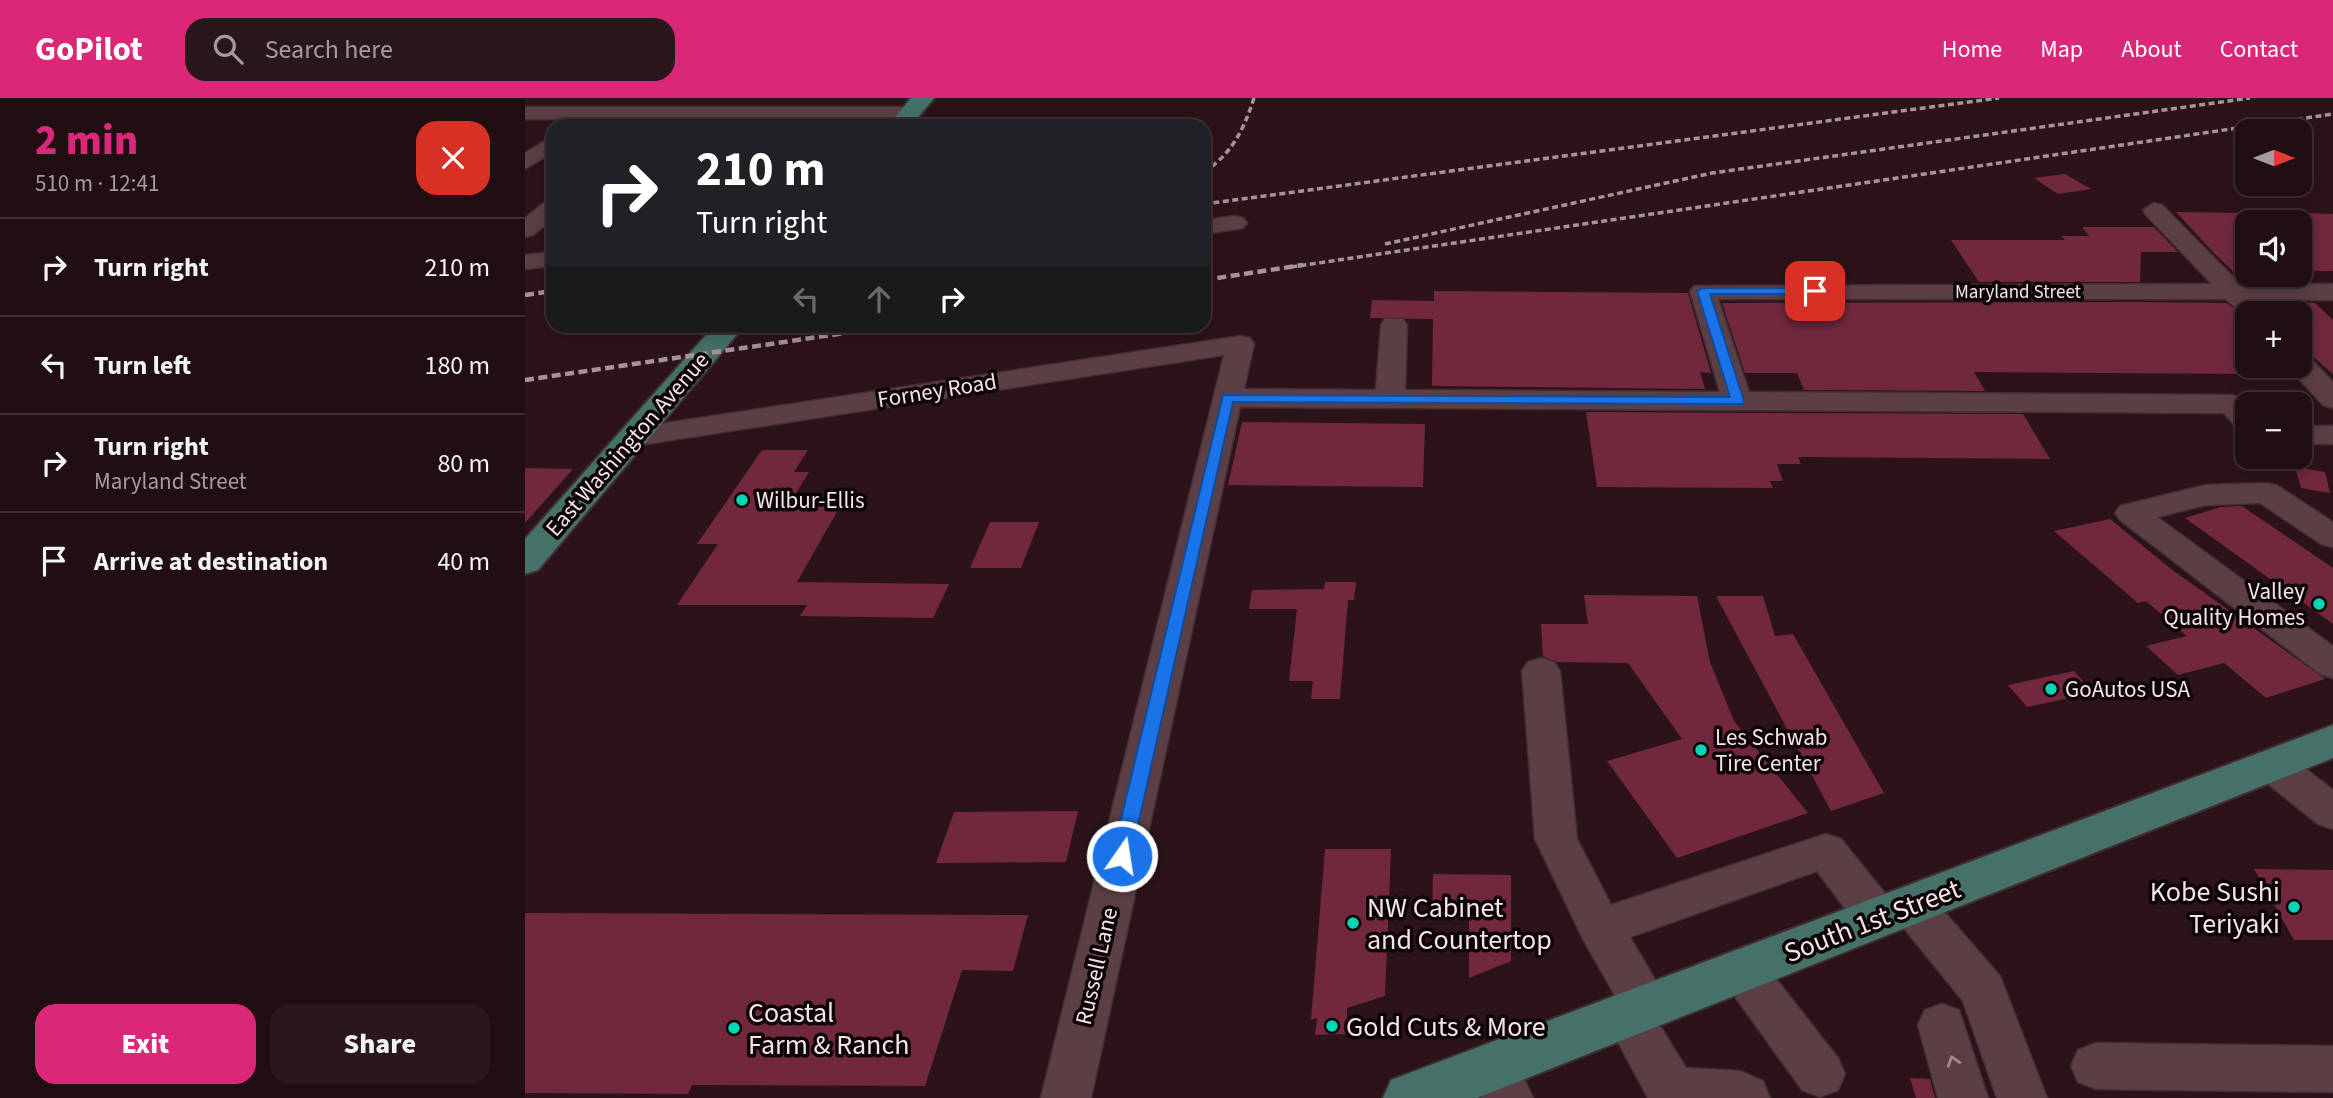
<!DOCTYPE html>
<meta charset="utf-8">
<style>
:root{--surface:#210e13;--page:#29171c;--text:#f1f3f6;--muted:#a29ca0;--line:#3e2e33;--accent:#db2777}
body{margin:0;font-family:"Source Sans 3",sans-serif;background:var(--page);color:var(--text);height:100vh;display:flex;flex-direction:column;font-size:26px;white-space:nowrap}
*{box-sizing:border-box;margin:0}
p{font-size:23px;color:var(--muted)}
.icon{flex:none;width:38px;height:38px;fill:none;stroke:currentColor;stroke-width:2;stroke-linecap:round;stroke-linejoin:round}
.map{position:relative;flex:1;overflow:hidden}
.sheet{display:flex;flex-direction:column;background:var(--surface);width:525px}
.sheet>*{flex:none}
.guide{position:absolute;left:21px;top:21px;width:665px;height:214px;border-radius:21px;box-shadow:0 4px 18px #0003,0 0 0 2px var(--line);background:#202124;color:#fff;overflow:hidden}
.needle{width:46px;rotate:90deg}
.tools{position:absolute;left:1710px;top:21px;display:grid;gap:14px}
.tools a{display:grid;place-items:center;width:77px;height:77px;border-radius:14px;background:var(--surface);box-shadow:0 4px 18px #0003,0 0 0 2px var(--line);font-size:35px}
.pin{position:absolute;display:grid;place-items:center;width:60px;height:60px;color:#fff;margin:-30px;border-radius:14px;box-shadow:0 4px 10px #0006}
.me{position:absolute;width:77px;margin:-38px;rotate:13deg;stroke-linejoin:round;filter:drop-shadow(0 0 5px #0008)}
.turn{display:flex;align-items:center;gap:24px;height:147px;padding:0 35px;font-size:32px}
.turn .icon{width:91px;height:91px;stroke-width:2.5}
.turn b{display:block;font-size:49px;line-height:60px}
.lanes{display:flex;align-items:center;height:66px;padding:0 35px;background:#0003;justify-content:center;gap:35px;direction:ltr}
.lanes .off{opacity:.35}
.round{display:grid;place-items:center;flex:none;width:74px;height:74px;border-radius:21px;background:var(--page)}
.summary{display:flex;align-items:center;justify-content:space-between;height:119px;padding:0 35px}
h1{font-size:42px;font-weight:800;line-height:52px;color:var(--accent)}
.primary-button{display:flex;gap:14px;margin-top:auto;padding:14px 35px}
.primary-button a{flex:1;height:80px;border-radius:21px;background:var(--accent);color:#fff;font-size:28px;font-weight:800;line-height:80px;text-align:center}
.primary-button a+a{background:var(--page);color:var(--text)}
ul{padding:0;list-style:none}
li{display:flex;align-items:center;gap:21px;height:98px;padding:0 35px;border-top:2px solid var(--line)}
li div{flex:1}
li b{display:block;font-size:26px}
li em{font-style:normal}
header{display:flex;align-items:center;gap:42px;box-sizing:border-box;height:98px;padding:0 35px;background:var(--accent);color:#fff}
header strong{font-size:33px}
nav{display:flex;gap:38px;margin-inline-start:auto;font-size:24px}
.search{width:490px;height:63px;background:var(--page);display:flex;align-items:center;gap:18px;box-sizing:border-box;padding:0 24px;border-radius:21px;color:var(--muted);font-size:26px}
main{display:flex;flex:1;min-height:0}
.map>svg:first-child{display:block}
.building{fill:#71283d}
.lines{fill:none;stroke-linecap:round;stroke-linejoin:round}
.minor-casing{stroke:#402e32;stroke-width:3}
.major-casing{stroke:#402e32;stroke-width:4}
.minor{fill:#5c3f45;fill-rule:evenodd}
.major{fill:#457168;fill-rule:evenodd}
.rail-far1{stroke:#a79397;stroke-width:3.5;stroke-dasharray:6 3.5;stroke-linecap:butt}
.rail{stroke:#a79397;stroke-width:4.5;stroke-dasharray:9 4.5;stroke-linecap:butt}
.oneway{stroke:#a1898d}
.route{fill:#1a73e8;stroke:#114b97;stroke-width:2}
.poi-dot{fill:#02d5b6;stroke:#0d0406;stroke-width:2.5}
.labels{text-anchor:middle;stroke-width:7;stroke-linejoin:round;paint-order:stroke}
.far-street-label{font-size:19px;fill:#f5e3e6;stroke:#0d0406}
.street-label{font-size:23px;fill:#f5e3e6;stroke:#0d0406}
.poi-label{font-size:23px;fill:#f5e3e6;stroke:#0d0406;text-anchor:start}
.near-poi-label{font-size:28px;fill:#f5e3e6;stroke:#0d0406;text-anchor:start}
.near-street-label{font-size:28px;fill:#f5e3e6;stroke:#0d0406}
</style>
<header>
<strong>GoPilot</strong>
<div class="search"><svg class="icon" aria-label="search" viewBox="0 0 24 24"><circle cx="10" cy="10" r="6"/><path d="M15 15l6 6"/></svg>Search here</div>
<nav><a>Home</a><a>Map</a><a>About</a><a>Contact</a></nav>
</header>
<main>
<section class="sheet">
<div class="summary"><div><h1>2 min</h1><p>510 m · 12:41</p></div><a class="round" style="background:#d93025;color:#fff"><svg class="icon" aria-label="close" viewBox="0 0 24 24"><path d="M6 6l12 12M18 6L6 18"/></svg></a></div>
<ul>
<li><svg class="icon" aria-label="right" viewBox="0 0 24 24"><path d="M7 20v-9h11M14 6l5 5-5 5"/></svg><div><b>Turn right</b></div><em>210 m</em></li>
<li><svg class="icon" aria-label="left" viewBox="0 0 24 24"><path d="M17 20v-9H6M10 6l-5 5 5 5"/></svg><div><b>Turn left</b></div><em>180 m</em></li>
<li><svg class="icon" aria-label="right" viewBox="0 0 24 24"><path d="M7 20v-9h11M14 6l5 5-5 5"/></svg><div><b>Turn right</b><p>Maryland Street</p></div><em>80 m</em></li>
<li><svg class="icon" aria-label="arrive" viewBox="0 0 24 24"><path d="M6 21V4h12l-3 4 3 4H6"/></svg><div><b>Arrive at destination</b></div><em>40 m</em></li>
</ul>
<div class="primary-button"><a>Exit</a><a>Share</a></div>
</section>
<div class="map">
<svg width="1808" height="1000" viewBox="0 0 1808 1000">
<rect width="100%" height="100%" fill="#2c1319"/>
<!-- building -->
<g class="building">
<path d="M1540 76 1566 91 1533 96 1509 80Z"/>
<path d="M1651 114 1722 115V183H1718L1688 154Z"/>
<path d="M1774 115 1808 116V173H1774Z"/>
<path d="M1557 129H1629L1653 154H1616L1615 184H1454L1426 142H1540L1536 138H1564Z"/>
<path d="M909 193 1163 195 1186 275 1175 274 1180 291 907 288 908 221 845 220 847 202 909 203Z"/>
<path d="M1614 204 1701 205 1711 211 1722 212V276L1449 274 1460 293 1279 292 1272 275H1220L1197 205Z"/>
<path d="M1774 205H1790L1808 222V276L1786 257 1774 254Z"/>
<path d="M1061 314 1498 316 1525 361 1273 359 1276 366H1252L1258 383H1245L1248 390 1072 389Z"/>
<path d="M717 324 900 326 898 389 703 387Z"/>
<path d="M237 352H283L269 374H284L265 405H317L272 484 424 486 408 520 275 518 282 507H152L193 446H172Z"/>
<path d="M1770 369 1800 374 1805 395 1776 390Z"/>
<path d="M0 370 48 371 0 425Z"/>
<path d="M1717 408 1808 470V526L1660 420 1696 409Z"/>
<path d="M1585 421 1646 471 1800 581 1741 600 1699 565 1653 577 1621 548 1662 538 1621 503 1613 505 1529 433Z"/>
<path d="M465 424H514L496 470H445Z"/>
<path d="M800 484H831L829 502H823L815 601H786L788 583H764L772 511H724L727 492 799 491Z"/>
<path d="M1059 497 1172 498 1185 564 1209 623 1283 715 1152 760 1082 663 1157 641 1103 565 1032 564 1018 558 1016 526H1063Z"/>
<path d="M1191 498H1238L1250 538 1268 536 1359 695 1306 713Z"/>
<path d="M1549 573 1569 595 1502 609 1483 587Z"/>
<path d="M553 713 541 764 411 765 429 714Z"/>
<path d="M800 751H866L860 898 822 910V936L790 937 792 920 786 922Z"/>
<path d="M1729 771 1808 772V842H1769Z"/>
<path d="M908 776 986 777V863L944 880V821L907 820Z"/>
<path d="M0 815 503 817 488 873 437 872 400 988 167 987 163 996 0 995Z"/>
<path d="M1385 980 1405 981 1410 1000H1391Z"/>
</g>
<g class="lines">
<defs>
<g id="minor">
<path d="M0 9H385L395 15 385 21H0Z"/>
<path d="M28 38V54L0 71V55Z"/>
<path d="M28 102V121L8 137 0 139V120L20 104Z"/>
<path d="M1629 105 1637 107 1715 186H1808V202H1729L1726 208C1715 211 1709 210 1701 201H1193L1224 294 1707 297 1717 300 1723 306 1722 333 1712 330 1699 315 715 309 566 1000H516L699 257 108 348 97 345 93 339 97 333 108 330 715 238 725 240 729 246 719 291 851 292 856 227 860 221H878L882 227 880 292 1195 294 1165 193 1169 188 1687 186 1621 117 1618 112Z"/>
<path d="M710 118 718 120 722 125 718 130 679 136V122Z"/>
<path d="M28 154V168L0 171V157Z"/>
<path d="M1774 257 1784 259 1808 284V310L1798 307 1762 268H1774Z"/>
<rect x="1774" y="328" width="34" height="18"/>
<path d="M1742 385 1753 388 1808 424V449L1796 446 1735 405 1681 407 1632 419 1808 548V580L1795 576 1595 422 1590 415 1595 408 1681 387Z"/>
<path d="M1016 560 1029 564 1035 573 1052 741 1086 807 1301 736 1316 741 1366 803 1370 794 1386 789 1402 794 1475 878 1522 1000H1472L1438 903 1374 824 1369 833 1353 839 1337 833 1292 773 1105 839 1146 909 1139 924 1134 926 1161 970 1215 973 1238 983 1245 1000H1123L1078 916 1085 901 1091 899 1059 843 1010 741 997 573 1003 564Z"/>
<path d="M1747 652 1761 656 1808 692V731L1793 726 1733 678 1727 667 1733 656Z"/>
<path d="M1217 852 1233 858 1313 960 1320 976 1313 992 1295 999 1277 992 1201 886 1194 872 1201 858Z"/>
<path d="M1417 906 1434 912 1463 1000H1413L1393 927 1400 912Z"/>
<path d="M1571 945 1808 948V994L1571 991 1553 984 1546 968 1553 952Z"/>
<path d="M968 946 986 953 1008 1000H957L943 969 950 953Z"/>
</g>
<g id="major">
<path d="M386 0H409L386 28H363Z"/>
<path d="M189 228H219L13 472 0 476V441Z"/>
<path d="M1808 627V660L952 1000H858L866 982Z"/>
</g>
</defs>
<!-- minor casing -->
<use href="#minor" class="minor-casing"/>
<!-- major casing -->
<use href="#major" class="major-casing"/>
<!-- minor -->
<use href="#minor" class="minor"/>
<!-- major -->
<use href="#major" class="major"/>
<!-- rail-far1 -->
<g class="rail-far1">
<path d="M679 74C707 56 719 31 729 0"/>
<path d="M679 106 1474 0"/>
<path d="M860 146 1187 75 1725 0"/>
<path d="M766 169 1808 16"/>
</g>
<!-- rail -->
<g class="rail">
<path d="M679 182 778 167"/>
<path d="M0 197 28 193"/>
<path d="M0 282 368 228"/>
</g>
</g>
<!-- one-way arrows -->
<defs><path id="oneway-chevron" d="M-2-3.5L2.5 0L-2 3.5" fill="none" stroke-width="1.6" stroke-linecap="round" stroke-linejoin="round" transform="scale(1.75)"/></defs>
<use class="oneway" href="#oneway-chevron" transform="translate(1428 963) rotate(-107)"/>
<!-- route -->
<path class="route" d="M1178 190H1290L1295 193 1290 196H1185L1219 303 1217 306 708 304 606 758 603 763H590L587 758 698 297 1205 299 1172 193Z"/>
<!-- markers -->
<g class="poi-dot">
<circle cx="217" cy="402" r="7"/>
<circle cx="1794" cy="506" r="7"/>
<circle cx="1526" cy="591" r="7"/>
<circle cx="1176" cy="652" r="7"/>
<circle cx="1769" cy="809" r="7"/>
<circle cx="828" cy="825" r="7"/>
<circle cx="807" cy="928" r="7"/>
<circle cx="209" cy="930" r="7"/>
</g>
<g class="labels">
<!-- far-street labels -->
<g class="far-street-label">
<text x="1493" y="200">Maryland Street</text>
</g>
<!-- street labels -->
<g class="street-label">
<text transform="translate(412 292) rotate(-9)" y="8">Forney Road</text>
<text transform="translate(102 346) rotate(-49)" y="8">East Washington Avenue</text>
<text transform="translate(571 868) rotate(-77)" y="8">Russell Lane</text>
</g>
<!-- poi labels -->
<g class="poi-label">
<text x="231" y="410">Wilbur-Ellis</text>
<text x="1780" y="501" text-anchor="end">Valley<tspan x="1780" dy="26">Quality Homes</tspan></text>
<text x="1540" y="599">GoAutos USA</text>
<text x="1190" y="647">Les Schwab<tspan x="1190" dy="26">Tire Center</tspan></text>
</g>
<!-- near-poi labels -->
<g class="near-poi-label">
<text x="1755" y="803" text-anchor="end">Kobe Sushi<tspan x="1755" dy="32">Teriyaki</tspan></text>
<text x="842" y="819">NW Cabinet<tspan x="842" dy="32">and Countertop</tspan></text>
<text x="223" y="924">Coastal<tspan x="223" dy="32">Farm &amp; Ranch</tspan></text>
<text x="821" y="938">Gold Cuts &amp; More</text>
</g>
<!-- near-street labels -->
<g class="near-street-label">
<text transform="translate(1347 822) rotate(-21)" y="10">South 1st Street</text>
</g>
</g>
</svg>
<div class="tools">
<a><svg class="needle" viewBox="-14 -14 28 28"><path d="M0-13l5 13h-10z" fill="#e53935"/><path d="M0 13l5-13h-10z" fill="#a29ca0"/></svg></a>
<a><svg class="icon" aria-label="sound" viewBox="0 0 24 24"><path d="M4 9h4l5-4v14l-5-4H4zM17 9q2 3 0 6"/></svg></a>
<a>+</a>
<a>−</a>
</div>
<div class="pin" style="left:1290px;top:193px;background:#d93025"><svg class="icon" aria-label="arrive" viewBox="0 0 24 24"><path d="M6 21V4h12l-3 4 3 4H6"/></svg></div>
<svg class="me" style="left:597px;top:758px" viewBox="-20 -20 40 40"><circle r="17" fill="#1a73e8" stroke="#fff" stroke-width="3"/><path d="M0-11L8 9 0 5-8 9z" fill="#fff"/></svg>
<div class="guide">
<div class="turn"><svg class="icon" aria-label="right" viewBox="0 0 24 24"><path d="M7 20v-9h11M14 6l5 5-5 5"/></svg><div><b>210 m</b>Turn right</div></div>
<div class="lanes"><svg class="icon off" aria-label="left" viewBox="0 0 24 24"><path d="M17 20v-9H6M10 6l-5 5 5 5"/></svg><svg class="icon off" aria-label="ahead" viewBox="0 0 24 24"><path d="M12 20V5M6 11l6-6 6 6"/></svg><svg class="icon" aria-label="right" viewBox="0 0 24 24"><path d="M7 20v-9h11M14 6l5 5-5 5"/></svg></div>
</div>
</div>
</main>
